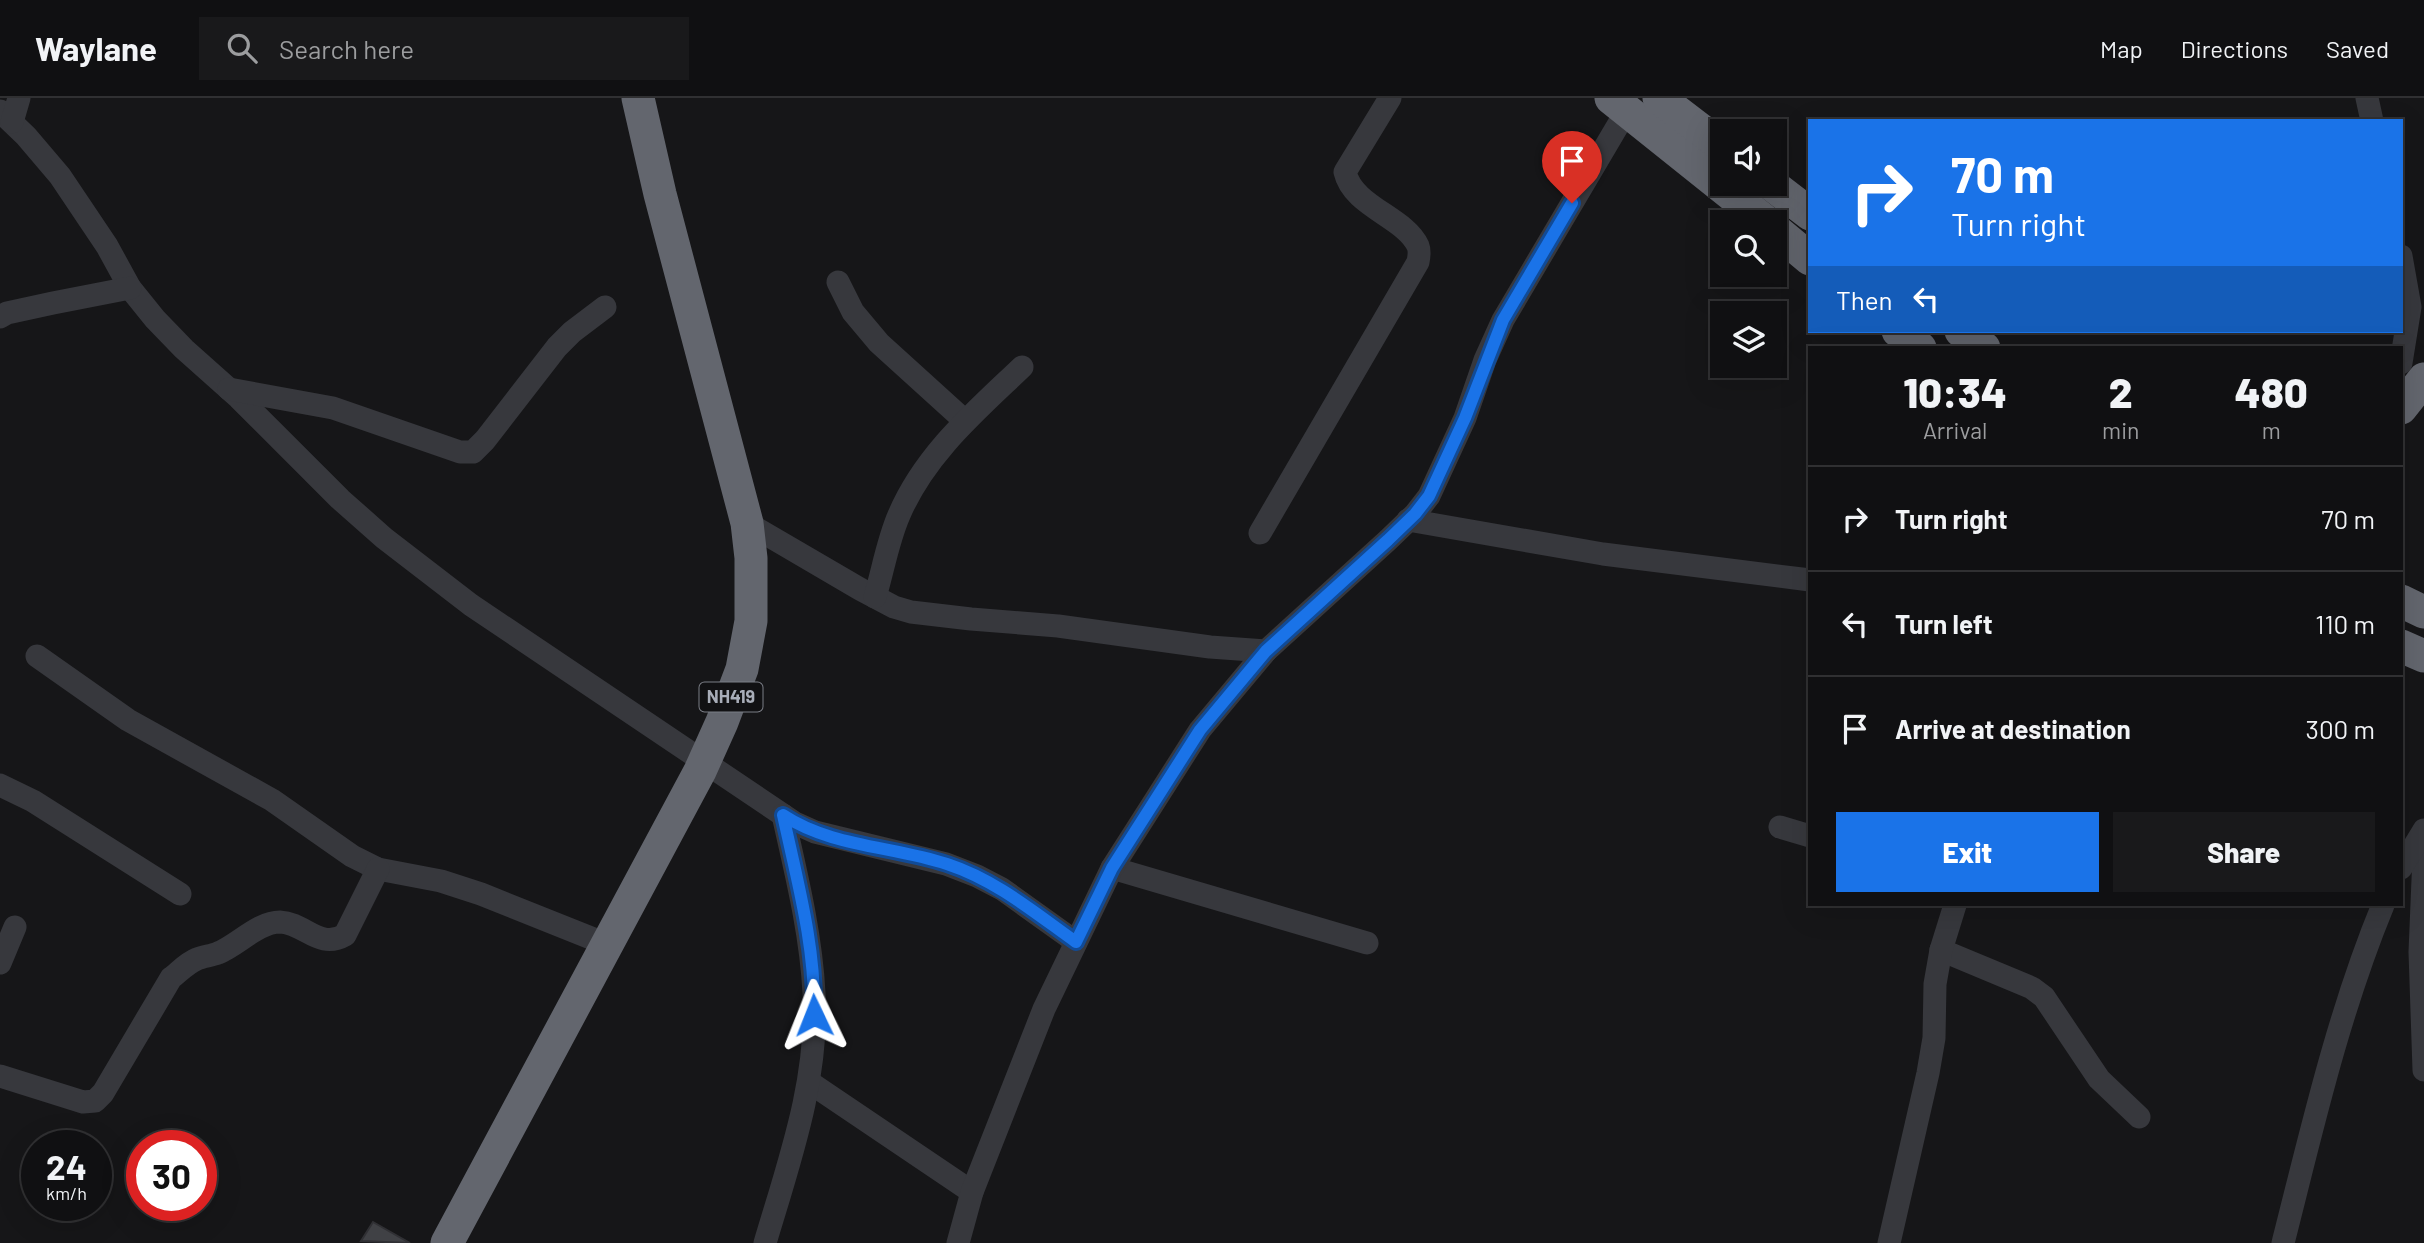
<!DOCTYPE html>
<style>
:root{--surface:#101012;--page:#19191b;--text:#f1f3f6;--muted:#9c9d9f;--line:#303032;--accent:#1a73e8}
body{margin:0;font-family:Barlow,sans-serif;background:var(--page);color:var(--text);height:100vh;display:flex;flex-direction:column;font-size:26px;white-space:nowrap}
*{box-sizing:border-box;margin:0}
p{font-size:23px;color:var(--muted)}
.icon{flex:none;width:38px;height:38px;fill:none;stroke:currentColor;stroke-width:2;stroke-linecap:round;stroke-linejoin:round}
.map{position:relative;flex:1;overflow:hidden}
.drawer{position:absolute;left:1808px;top:248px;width:595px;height:560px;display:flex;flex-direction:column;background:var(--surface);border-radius:0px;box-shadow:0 7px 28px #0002,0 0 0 2px var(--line)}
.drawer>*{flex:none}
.hud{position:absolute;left:1808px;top:21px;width:595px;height:214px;border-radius:0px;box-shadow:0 7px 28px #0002,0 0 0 2px var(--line);background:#1a73e8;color:#fff;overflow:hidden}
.fabs{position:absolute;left:1710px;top:21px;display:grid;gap:14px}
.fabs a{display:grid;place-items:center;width:77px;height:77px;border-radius:0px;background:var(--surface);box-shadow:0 7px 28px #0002,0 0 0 2px var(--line);font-size:35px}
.speed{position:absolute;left:21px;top:1032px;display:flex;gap:14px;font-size:35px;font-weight:700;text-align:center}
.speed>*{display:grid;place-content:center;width:91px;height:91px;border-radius:50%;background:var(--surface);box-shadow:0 7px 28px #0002,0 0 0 2px var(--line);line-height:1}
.speed small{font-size:18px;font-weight:400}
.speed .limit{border:10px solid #d22;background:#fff;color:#111}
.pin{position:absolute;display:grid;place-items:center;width:60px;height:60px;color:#fff;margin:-72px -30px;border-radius:50% 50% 50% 0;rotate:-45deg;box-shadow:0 0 7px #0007}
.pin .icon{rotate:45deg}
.me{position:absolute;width:77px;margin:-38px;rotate:358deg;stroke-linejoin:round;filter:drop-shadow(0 0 5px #0008)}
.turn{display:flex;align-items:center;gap:24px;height:147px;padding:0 28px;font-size:32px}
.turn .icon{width:91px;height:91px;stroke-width:2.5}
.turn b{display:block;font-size:49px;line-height:60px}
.then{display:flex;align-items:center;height:66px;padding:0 28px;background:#0003;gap:14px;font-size:26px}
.eta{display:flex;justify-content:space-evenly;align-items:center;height:119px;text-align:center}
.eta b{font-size:42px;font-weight:800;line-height:49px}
.action{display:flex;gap:14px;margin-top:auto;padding:14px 28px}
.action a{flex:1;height:80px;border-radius:0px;background:var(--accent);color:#fff;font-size:28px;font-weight:800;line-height:80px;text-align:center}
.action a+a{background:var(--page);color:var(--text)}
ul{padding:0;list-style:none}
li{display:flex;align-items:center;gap:21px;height:105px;padding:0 28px;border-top:2px solid var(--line)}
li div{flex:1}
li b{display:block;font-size:26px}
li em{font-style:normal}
header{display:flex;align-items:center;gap:42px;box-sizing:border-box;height:98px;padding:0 35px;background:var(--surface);border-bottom:2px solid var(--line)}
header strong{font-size:33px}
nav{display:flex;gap:38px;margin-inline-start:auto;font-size:24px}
.search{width:490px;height:63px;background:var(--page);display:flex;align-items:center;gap:18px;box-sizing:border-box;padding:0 24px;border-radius:0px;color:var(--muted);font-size:26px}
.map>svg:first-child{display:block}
.building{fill:#404145;stroke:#303034;stroke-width:2}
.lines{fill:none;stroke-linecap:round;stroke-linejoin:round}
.minor{stroke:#37383d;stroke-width:23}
.highway{stroke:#63666e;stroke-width:33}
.route-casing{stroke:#114b97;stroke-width:18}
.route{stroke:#1a73e8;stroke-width:12}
.labels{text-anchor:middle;stroke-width:7;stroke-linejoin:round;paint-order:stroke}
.shield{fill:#111113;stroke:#7b7e86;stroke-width:2}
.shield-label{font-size:18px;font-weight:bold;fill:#a8adb8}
</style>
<header>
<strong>Waylane</strong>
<div class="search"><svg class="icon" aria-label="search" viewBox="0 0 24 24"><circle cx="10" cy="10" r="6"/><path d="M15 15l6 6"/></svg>Search here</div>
<nav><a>Map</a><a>Directions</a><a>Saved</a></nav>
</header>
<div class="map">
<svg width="2424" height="1145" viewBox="0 0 2424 1145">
<rect width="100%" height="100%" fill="#161618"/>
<!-- building -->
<path class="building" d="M373 1124 410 1145 361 1143Z"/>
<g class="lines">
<!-- minor -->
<g class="minor">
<path d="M2367 0 2372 23"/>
<path d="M0 13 26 38 60 78 107 148 130 190 155 221 184 251 239 300 340 401 384 440 471 507 795 725 815 734 946 766 977 778 1002 791 1076 844"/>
<path d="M12 24 19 0"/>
<path d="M2401 158 2410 209 2401 265"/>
<path d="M838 184 853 214 879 245 965 323"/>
<path d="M0 219 7 215 53 205 130 190"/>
<path d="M229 291 333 310 460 354H473L485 342 557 249 572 234 605 209"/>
<path d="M1408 422 1603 456 1810 482"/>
<path d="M747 425 860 491 894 509 911 514 971 521 1058 528 1210 549 1266 553"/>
<path d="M1260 435 1418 164C1419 159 1420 153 1418 148 1405 119 1353 109 1345 74L1390 0"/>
<path d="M875 499C883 472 888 442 899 417 925 356 976 313 1022 269"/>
<path d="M37 558 128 622 272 702 352 758 378 771 441 783 481 796 606 846"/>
<path d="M0 687 33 703 180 796"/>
<path d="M1780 729 1810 738"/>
<path d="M2424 757 2420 854 2424 972"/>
<path d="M1112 770 1367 845"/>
<path d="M2401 770 2424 732"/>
<path d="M1941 852 2032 890 2044 899 2099 981 2139 1019"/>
<path d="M0 865 15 829"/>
<path d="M0 978 83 1004 95 1003 103 995 171 880C179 874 187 865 197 861 203 858 211 858 218 855 238 847 258 824 280 824 305 825 319 852 345 837L378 771"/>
<path d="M809 984 972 1094"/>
<path d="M765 1145C789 1064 819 981 814 895 811 835 796 775 783 717"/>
<path d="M958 1145 972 1094 1044 911 1112 770 1200 632 1266 553 1388 442 1415 416 1429 398 1465 320 1485 262 1503 222 1627 12"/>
<path d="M1889 1145 1928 975 1934 940 1935 886 1941 852 1955 807"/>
<path d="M2283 1145C2312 1031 2338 916 2383 807"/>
</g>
<!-- highway -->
<g class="highway">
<path d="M1611 0 1766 124"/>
<path d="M1659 0 1722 48"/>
<path d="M1771 86 1810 116"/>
<path d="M1774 131 1810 161"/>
<path d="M1898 233 1920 250"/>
<path d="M1961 233 1984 250"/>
<path d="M2401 310 2424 281"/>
<path d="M2401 503 2424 514"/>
<path d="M2401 548 2424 558"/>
<path d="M447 1145 700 673 722 624 742 571 751 523V460L747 425 660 96 638 0"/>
</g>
</g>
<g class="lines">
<defs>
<path id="route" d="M814 917C816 850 797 782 783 717 831 749 893 748 947 766 996 782 1035 815 1076 844L1112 770 1200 632 1266 553 1388 442 1415 416 1429 398 1465 320 1503 222 1572 105"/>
</defs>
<!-- route casing -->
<use href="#route" class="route-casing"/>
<!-- route -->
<use href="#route" class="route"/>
</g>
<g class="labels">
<!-- shield labels -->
<rect class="shield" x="699.5" y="584.5" width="63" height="29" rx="5"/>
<g class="shield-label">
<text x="731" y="605">NH419</text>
</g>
</g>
</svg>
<div class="fabs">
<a><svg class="icon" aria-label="sound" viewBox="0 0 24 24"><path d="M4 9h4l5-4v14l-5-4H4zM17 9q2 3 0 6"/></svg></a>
<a><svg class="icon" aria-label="search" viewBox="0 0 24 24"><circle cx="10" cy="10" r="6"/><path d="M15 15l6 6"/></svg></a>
<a><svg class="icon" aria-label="layers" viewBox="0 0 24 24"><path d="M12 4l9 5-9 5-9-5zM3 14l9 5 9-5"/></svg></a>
</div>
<div class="speed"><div>24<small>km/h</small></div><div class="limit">30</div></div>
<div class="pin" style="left:1572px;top:105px;background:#d93025"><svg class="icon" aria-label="arrive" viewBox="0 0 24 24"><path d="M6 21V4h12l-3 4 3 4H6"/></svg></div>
<svg class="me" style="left:814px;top:917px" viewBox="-20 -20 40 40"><path d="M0-17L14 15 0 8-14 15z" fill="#1a73e8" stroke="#fff" stroke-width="4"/></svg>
<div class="hud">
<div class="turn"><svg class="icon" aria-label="right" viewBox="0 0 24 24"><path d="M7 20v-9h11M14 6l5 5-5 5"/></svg><div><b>70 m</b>Turn right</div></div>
<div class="then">Then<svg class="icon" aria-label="left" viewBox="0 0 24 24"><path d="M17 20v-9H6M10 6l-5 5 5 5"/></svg></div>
</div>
<section class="drawer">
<div class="eta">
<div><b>10:34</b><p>Arrival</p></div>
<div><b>2</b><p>min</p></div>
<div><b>480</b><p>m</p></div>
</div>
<ul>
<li><svg class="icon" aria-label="right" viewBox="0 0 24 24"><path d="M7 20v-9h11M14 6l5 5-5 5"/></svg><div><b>Turn right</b></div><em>70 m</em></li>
<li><svg class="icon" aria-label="left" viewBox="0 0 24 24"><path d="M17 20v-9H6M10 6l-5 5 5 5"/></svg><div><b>Turn left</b></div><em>110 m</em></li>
<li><svg class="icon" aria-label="arrive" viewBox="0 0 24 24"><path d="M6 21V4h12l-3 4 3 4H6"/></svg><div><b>Arrive at destination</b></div><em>300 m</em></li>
</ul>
<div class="action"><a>Exit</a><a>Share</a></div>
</section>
</div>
